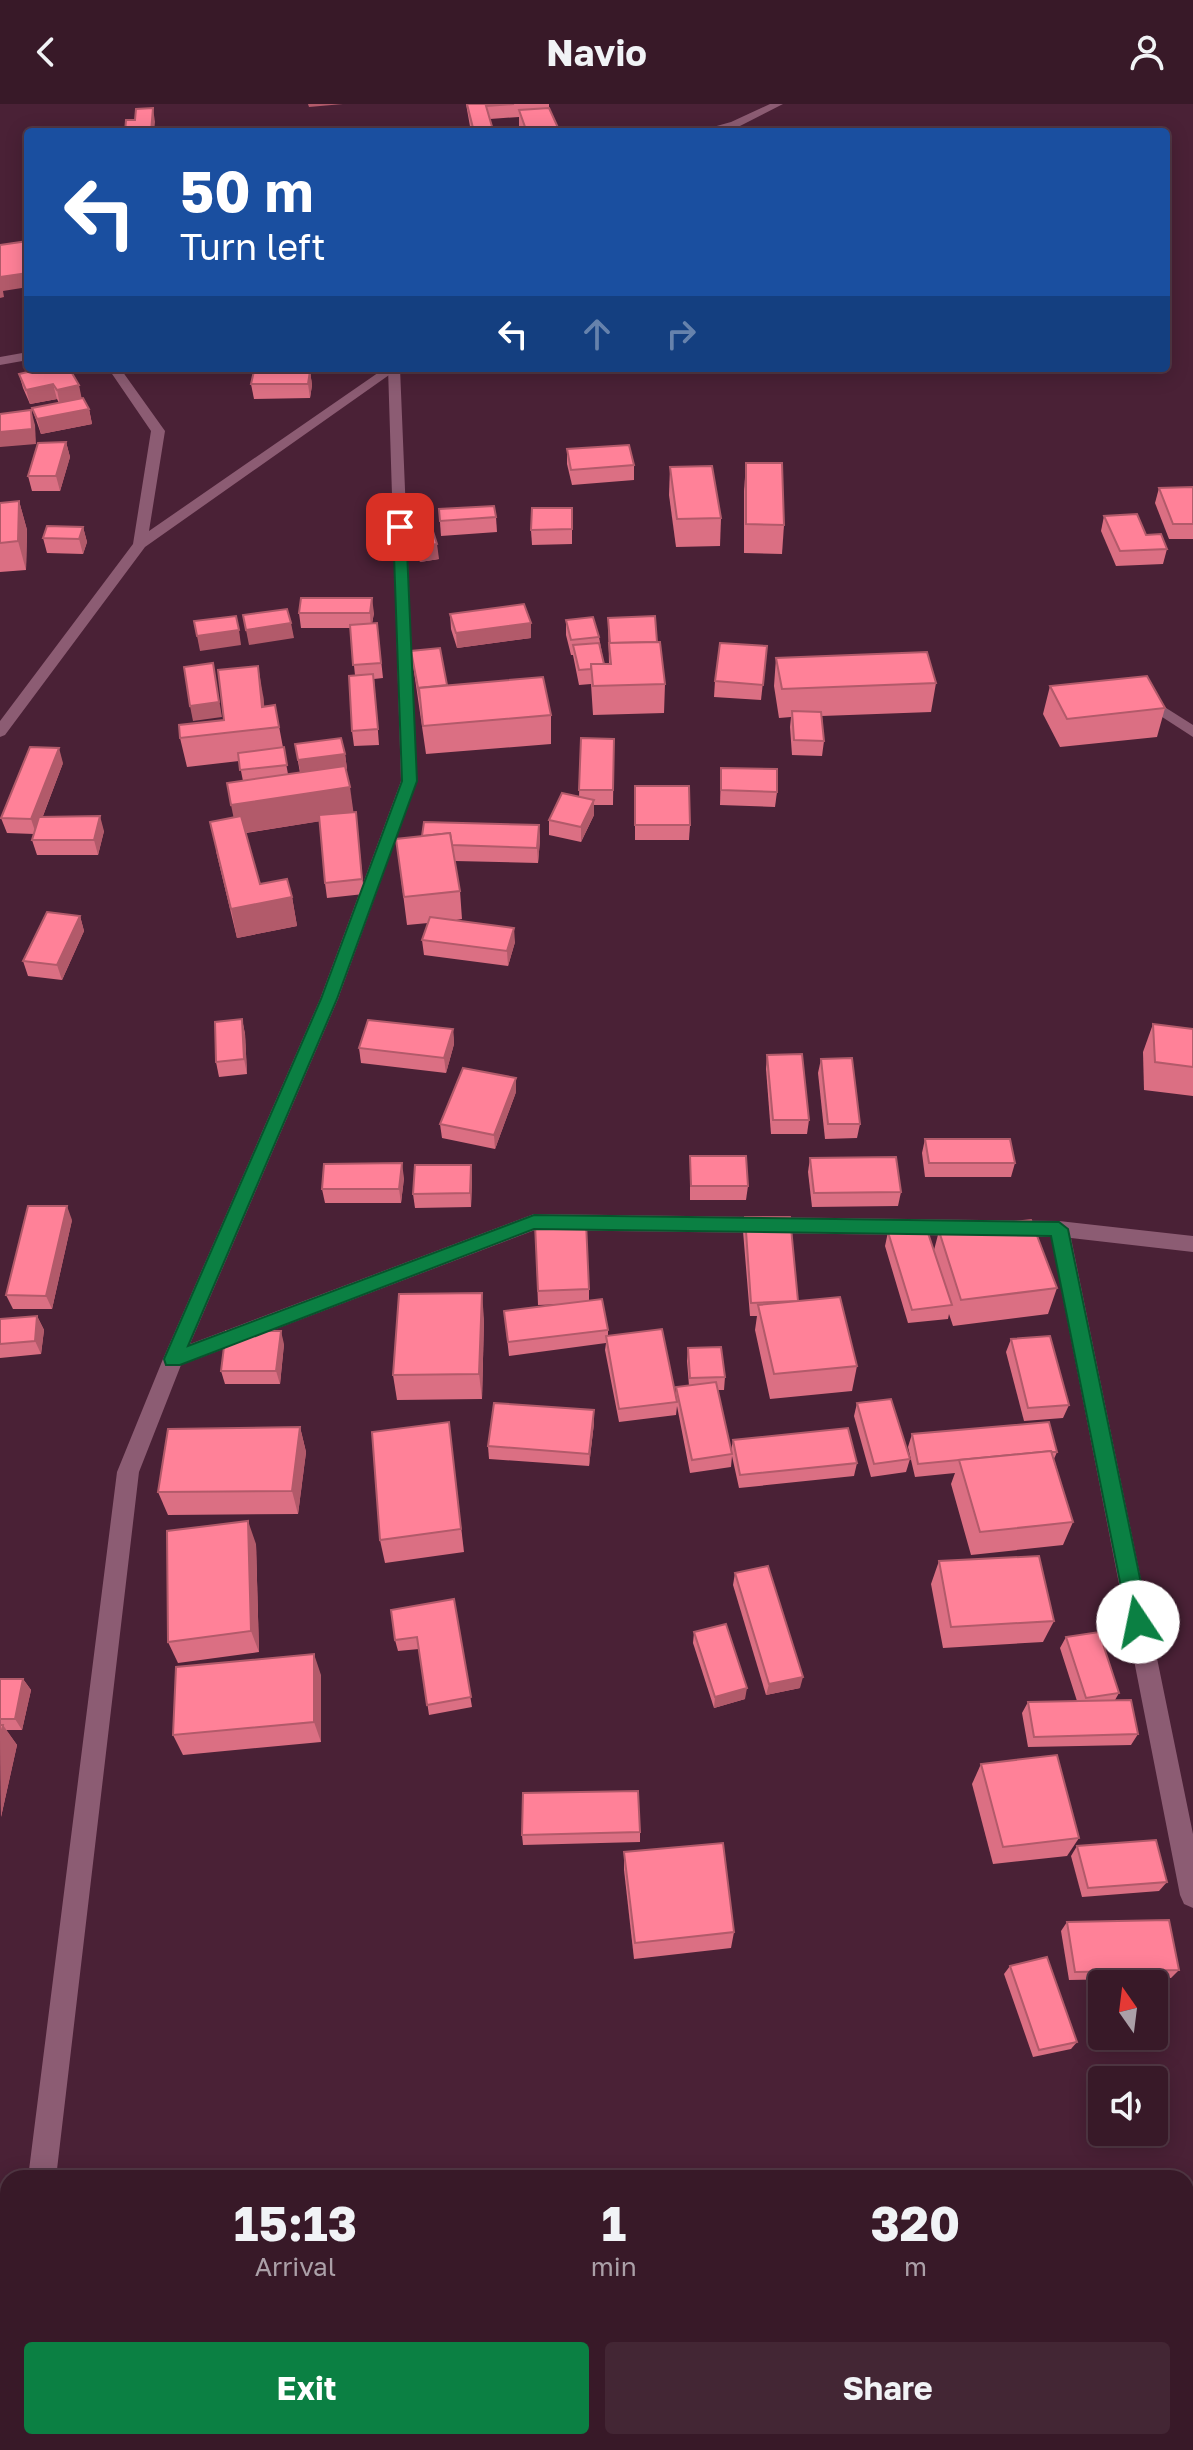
<!DOCTYPE html>
<style>
:root{--surface:#381928;--page:#432634;--text:#f1f3f6;--muted:#aba0a8;--line:#523845;--accent:#0b8043}
body{margin:0;font-family:"Golos Text",sans-serif;background:var(--page);color:var(--text);height:100vh;display:flex;flex-direction:column;font-size:30px;white-space:nowrap}
*{box-sizing:border-box;margin:0}
p{font-size:26px;color:var(--muted)}
.icon{flex:none;width:44px;height:44px;fill:none;stroke:currentColor;stroke-width:2;stroke-linecap:round;stroke-linejoin:round}
.map{position:relative;flex:1;overflow:hidden}
.side{position:absolute;left:0px;top:2066px;width:1194px;height:280px;display:flex;flex-direction:column;background:var(--surface);border-radius:24px 24px 0 0;box-shadow:0 4px 20px #0003,0 0 0 2px var(--line)}
.side>*{flex:none}
.hud{position:absolute;left:24px;top:24px;width:1146px;height:244px;border-radius:8px;box-shadow:0 4px 20px #0003,0 0 0 2px var(--line);background:#1a4fa0;color:#fff;overflow:hidden}
.needle{width:52px;rotate:346deg}
.fabs{position:absolute;left:1088px;top:1866px;display:grid;gap:16px}
.fabs a{display:grid;place-items:center;width:80px;height:80px;border-radius:8px;background:var(--surface);box-shadow:0 4px 20px #0003,0 0 0 2px var(--line);font-size:40px}
.pin{position:absolute;display:grid;place-items:center;width:68px;height:68px;color:#fff;margin:-34px;border-radius:16px;box-shadow:0 4px 12px #0006}
.me{position:absolute;width:88px;margin:-44px;rotate:349deg;stroke-linejoin:round;filter:drop-shadow(0 0 6px #0008)}
.turn{display:flex;align-items:center;gap:28px;height:168px;padding:0 24px;font-size:36px}
.turn .icon{width:104px;height:104px;stroke-width:2.5}
.turn b{display:block;font-size:56px;line-height:68px}
.lanes{display:flex;align-items:center;height:76px;padding:0 24px;background:#0003;justify-content:center;gap:40px;direction:ltr}
.lanes .off{opacity:.35}
.eta{display:flex;justify-content:space-evenly;align-items:center;height:136px;text-align:center}
.eta b{font-size:48px;font-weight:700;line-height:56px}
.action{display:flex;gap:16px;margin-top:auto;padding:16px 24px}
.action a{flex:1;height:92px;border-radius:8px;background:var(--accent);color:#fff;font-size:32px;font-weight:700;line-height:92px;text-align:center}
.action a+a{background:var(--page);color:var(--text)}
header{display:flex;justify-content:space-between;align-items:center;height:104px;padding:0 24px;background:var(--surface);font-size:36px;font-weight:700}
.map>svg:first-child{display:block}
.lines{fill:none;stroke-linecap:round;stroke-linejoin:round}
.lane{fill:#8c5c73;fill-rule:evenodd}
.street{fill:#8c5c73;fill-rule:evenodd}
.wall{fill:#db6f83;fill-rule:evenodd}
.shaded-wall{fill:#b25a6a}
.building{fill:#ff8198;stroke:#b25a6a;stroke-width:2}
.route{fill:#0b8043;stroke:#07532c;stroke-width:2}
</style>
<header><svg class="icon" aria-label="back" viewBox="0 0 24 24"><path d="M15 5l-7 7 7 7"/></svg>Navio<svg class="icon" aria-label="person" viewBox="0 0 24 24"><circle cx="12" cy="8" r="4"/><path d="M4 21q1-7 8-7t8 7"/></svg></header>
<div class="map">
<svg width="1193" height="2346" viewBox="0 0 1193 2346">
<rect width="100%" height="100%" fill="#4a2136"/>
<g class="lines">
<!-- lane -->
<path class="lane" d="M108 264H120L165 327 149 427 385 264H399L145 443 5 631 0 633V617L133 440 151 327Z"/>
<!-- street -->
<g class="street">
<path d="M770 0H783L738 23 695 28 731 18Z"/>
<path d="M28 248V256L0 261V253Z"/>
<path d="M388 264H400L417 677 338 895 190 1240 534 1110 1059 1117 1193 1132V1148L1071 1134 1193 1730V1804L1184 1800 1180 1791 1051 1133 535 1126 181 1261 139 1368 56 2074H28L117 1368 163 1255 320 895 401 677Z"/>
<path d="M1144 590 1193 621V633L1139 598V592Z"/>
<path d="M0 2088 8 2089V2117L0 2116Z"/>
<rect x="1186" y="2163" width="7" height="28"/>
<path d="M13 2338H43L42 2346H12Z"/>
</g>
</g>
<!-- wall -->
<g class="wall">
<path d="M466 0H549V4L560 28H471ZM519 13V24L493 26 490 15Z"/>
<path d="M46 264 82 294 89 305 92 320 41 330 32 304 59 299 57 295 30 300 23 284 19 270Z"/>
<path d="M310 267 312 281 310 294 254 295 251 280Z"/>
<path d="M66 338 70 353 60 387H32L28 372Z"/>
<path d="M567 345 634 361V376L572 381 567 360Z"/>
<path d="M746 359 784 421 782 450 744 449V387Z"/>
<path d="M670 363 721 414 720 442 676 443 669 391Z"/>
<path d="M1193 383V435H1169L1155 399 1159 384Z"/>
<path d="M19 397 27 426 26 466 0 468V399Z"/>
<path d="M572 404V440L532 441 531 426Z"/>
<path d="M439 405 496 413 497 428 441 432Z"/>
<path d="M1104 412 1146 431 1167 445 1163 460 1116 462 1101 427Z"/>
<path d="M411 421 439 455 420 458 412 436Z"/>
<path d="M83 423 87 438 83 450 47 449 43 434Z"/>
<path d="M299 509H374L372 520 377 519 383 574 374 575 379 641 354 642 352 627 355 571 350 524H301Z"/>
<path d="M450 510 531 519V534L457 544 451 525Z"/>
<path d="M608 514 657 538 665 580 664 609 593 611 591 580 579 581 573 551H571L566 531V516L599 533 604 560H609Z"/>
<path d="M767 542 761 596 714 593 715 577Z"/>
<path d="M411 547 447 581 551 611V640L426 650Z"/>
<path d="M776 554 936 579 931 608 822 612 824 637 822 652 792 651 790 623 791 613 779 614 774 582Z"/>
<path d="M1050 582 1165 604 1157 633 1060 643 1043 610Z"/>
<path d="M263 591 264 602 275 601 288 670 300 669 295 640 345 650 347 665H345L353 708H356L364 790 327 794 325 779 320 717 246 729 260 780 292 793 297 822 237 834 216 747 234 714 243 677 239 657 187 663 180 634 224 616Z"/>
<path d="M581 634 614 635 613 701H594V711L581 738 549 731V716L579 693Z"/>
<path d="M63 659 43 712 104 727 98 751H37L32 736 34 730 7 729 1 714Z"/>
<path d="M721 664 777 688 775 703 720 701Z"/>
<path d="M635 682 690 721 689 736H635Z"/>
<path d="M539 721 540 736 538 759 455 757 460 787 462 815 456 816 515 838 508 862 424 851 422 836 428 819 407 821 396 735Z"/>
<path d="M80 812 84 827 62 876 28 872 23 857Z"/>
<path d="M242 915 245 930 247 970 219 973 216 958Z"/>
<path d="M1153 920 1193 925V992L1144 986 1143 948Z"/>
<path d="M453 925 454 940 446 969 361 959 359 944Z"/>
<path d="M767 951 809 1016 807 1030H771L766 965Z"/>
<path d="M821 955 860 1020 857 1034 825 1035 818 969Z"/>
<path d="M516 988 495 1045 442 1034 440 1020Z"/>
<path d="M925 1035 1015 1059 1011 1073H925L922 1049Z"/>
<path d="M690 1052 748 1082 746 1096H690Z"/>
<path d="M810 1054 901 1088 898 1102 812 1103 808 1068Z"/>
<path d="M471 1061 472 1075 471 1103 415 1104 413 1090Z"/>
<path d="M404 1074 401 1099H325L322 1085Z"/>
<path d="M745 1113 798 1197 857 1262 852 1287 770 1295 755 1226 757 1212H750L743 1127Z"/>
<path d="M72 1116 52 1205H13L6 1191Z"/>
<path d="M535 1120 589 1185V1197L608 1226V1232L676 1292V1283L689 1282 687 1257 688 1244 725 1273 724 1286H718L731 1347 733 1336 857 1359 854 1372 739 1384 732 1352 731 1363 690 1369 677 1302 676 1311 619 1318 605 1246 606 1239 509 1252 504 1207 566 1200 538 1201Z"/>
<path d="M939 1127 1057 1184 1048 1210 953 1222 949 1210 948 1215 908 1219 885 1142 888 1128 934 1146Z"/>
<path d="M37 1212 44 1226 41 1250 0 1254V1215Z"/>
<path d="M484 1215 482 1295 397 1296 393 1271Z"/>
<path d="M1011 1235 1069 1301 1063 1314 1024 1317 1006 1248Z"/>
<path d="M284 1240 280 1280H225L221 1267Z"/>
<path d="M857 1299 910 1355 906 1368 871 1373 854 1312Z"/>
<path d="M449 1318 464 1448 385 1459 380 1436Z"/>
<path d="M594 1319 589 1362 489 1355 488 1342Z"/>
<path d="M300 1323 306 1348 298 1410 168 1411 158 1388Z"/>
<path d="M912 1330 1057 1348 1054 1355 1073 1418 1063 1441 971 1451 951 1380 955 1369 915 1373 908 1343Z"/>
<path d="M256 1440 259 1548 178 1559 168 1538Z"/>
<path d="M939 1457 1054 1517 1043 1538 943 1544 931 1480Z"/>
<path d="M735 1469 800 1584 766 1591 733 1481Z"/>
<path d="M454 1495 472 1603 429 1611 419 1545 398 1547 395 1536Z"/>
<path d="M694 1528 745 1595 714 1604 693 1539Z"/>
<path d="M1066 1533 1119 1589 1115 1596 1138 1630 1131 1641 1028 1643 1022 1609 1028 1598 1077 1597 1060 1544Z"/>
<path d="M321 1571V1638L183 1651 173 1631Z"/>
<path d="M0 1575H23L31 1586 22 1626H6L17 1641 1 1713Z"/>
<path d="M981 1660 1079 1734 1067 1752 993 1760 972 1680Z"/>
<path d="M640 1728V1738L523 1741 522 1731Z"/>
<path d="M1077 1742 1167 1778 1159 1787 1082 1793 1071 1752Z"/>
<path d="M624 1748 734 1828 731 1844 634 1855 624 1766Z"/>
<path d="M1067 1818 1179 1866 1171 1874 1069 1876 1061 1827Z"/>
<path d="M1010 1862 1077 1938 1071 1945 1033 1953 1004 1870Z"/>
</g>
<!-- shaded-wall -->
<g class="shaded-wall">
<path d="M308 0H343L309 3Z"/>
<path d="M153 4 155 18 154 28H151Z"/>
<path d="M28 169V183L3 187 4 193 0 194V173Z"/>
<path d="M310 267 312 281 310 294 308 280Z"/>
<path d="M53 280 57 295 30 300 26 286Z"/>
<path d="M79 281 82 296 60 301 57 286Z"/>
<path d="M89 305 92 320 41 330 37 315Z"/>
<path d="M31 306 35 321 36 340 0 343V328Z"/>
<path d="M66 338 70 353 60 387 56 372Z"/>
<path d="M19 397 27 426 26 466 18 437Z"/>
<path d="M83 423 87 438 83 450 79 435Z"/>
<path d="M437 440 439 455 420 458 418 443Z"/>
<path d="M372 494 374 509 371 524 370 509Z"/>
<path d="M291 519 294 534 249 541 246 526Z"/>
<path d="M531 519V534L457 544 456 529Z"/>
<path d="M239 526 241 541 200 547 197 532Z"/>
<path d="M213 559 222 613 193 617 190 602Z"/>
<path d="M258 562 263 591 267 624 262 603Z"/>
<path d="M59 644 63 659 36 730 31 715Z"/>
<path d="M345 650 347 665 301 671 298 656Z"/>
<path d="M350 683 354 712 237 730 231 701Z"/>
<path d="M594 696V711L581 738V723Z"/>
<path d="M100 712 104 727 98 751 94 736Z"/>
<path d="M539 721 540 736 538 759 537 744Z"/>
<path d="M292 793 297 822 237 834 231 805Z"/>
<path d="M80 812 84 827 62 876 57 861Z"/>
<path d="M514 824 515 838 508 862 507 847Z"/>
<path d="M242 915 245 930 247 970 244 955Z"/>
<path d="M453 925 454 940 446 969 444 954Z"/>
<path d="M516 974V988L495 1045 494 1031Z"/>
<path d="M402 1059 404 1074 401 1099 399 1085Z"/>
<path d="M471 1061 472 1075 471 1103 470 1089Z"/>
<path d="M67 1102 72 1116 52 1205 46 1192Z"/>
<path d="M482 1189 484 1215 482 1295 479 1270Z"/>
<path d="M37 1212 44 1226 41 1250 35 1237Z"/>
<path d="M281 1227 284 1240 280 1280 276 1267Z"/>
<path d="M594 1306V1319L589 1362V1350Z"/>
<path d="M300 1323 306 1348 298 1410 292 1387Z"/>
<path d="M248 1417 256 1440 259 1548 251 1527Z"/>
<path d="M314 1550 321 1571V1638L314 1618Z"/>
<path d="M803 1573 800 1584 766 1591 769 1580Z"/>
<path d="M23 1575 31 1586 22 1626 15 1615Z"/>
<path d="M747 1584 745 1595 714 1604 715 1593Z"/>
<path d="M3 1621 17 1641 1 1713 0 1634Z"/>
<rect x="178" y="2338" width="13" height="8"/>
</g>
<!-- building -->
<g class="building">
<path d="M467 0H514L486 2 493 26 475 28H474Z"/>
<path d="M153 4 151 28H125L126 16H135L136 5Z"/>
<path d="M549 4 560 28H475L525 23 519 6Z"/>
<path d="M28 137V169L0 173V141Z"/>
<path d="M46 264H69L79 281 57 286 53 280 26 286 19 270Z"/>
<path d="M254 267H310L308 280H251Z"/>
<path d="M83 294 89 305 37 315 32 304Z"/>
<path d="M31 306 32 325 0 328V310Z"/>
<path d="M66 338 56 372H28L38 339Z"/>
<path d="M629 341 634 361 571 366 567 345Z"/>
<path d="M746 359H782L784 421 746 420Z"/>
<path d="M712 362 721 414 677 415 670 363Z"/>
<path d="M1193 383V420H1173L1159 384Z"/>
<path d="M19 397 18 437 0 439V399Z"/>
<path d="M494 402 496 413 440 417 439 405Z"/>
<path d="M532 404H572V425L531 426Z"/>
<path d="M1137 410 1146 431 1161 430 1167 445 1120 447 1104 412Z"/>
<path d="M430 418 437 440 418 443 411 421Z"/>
<path d="M47 422 83 423 79 435 43 434Z"/>
<path d="M301 494H372L370 509H299Z"/>
<path d="M524 500 531 519 456 529 450 510Z"/>
<path d="M287 505 291 519 246 526 243 511Z"/>
<path d="M236 512 239 526 197 532 194 517Z"/>
<path d="M655 512 657 538 610 539 608 514Z"/>
<path d="M593 513 599 533 571 536 566 516Z"/>
<path d="M377 519 381 559 353 561 350 521Z"/>
<path d="M660 538 665 580 593 582 591 560H611L609 539Z"/>
<path d="M599 539 604 560H591V565L579 566 573 541Z"/>
<path d="M720 539 767 542 763 581 715 577Z"/>
<path d="M440 544 447 581 419 584 420 594 411 547Z"/>
<path d="M927 548 936 579 782 585 776 554Z"/>
<path d="M213 559 219 598 190 602 184 563Z"/>
<path d="M258 562 262 603 275 601 279 623 180 634 179 621 224 616 218 566Z"/>
<path d="M373 570 378 625 352 627 349 572Z"/>
<path d="M1147 572 1165 604 1067 615 1050 582Z"/>
<path d="M543 573 551 611 423 622 419 584Z"/>
<path d="M792 607 821 608 824 637 794 636Z"/>
<path d="M341 634 345 650 298 656 295 640Z"/>
<path d="M581 634 614 635 613 686H579Z"/>
<path d="M30 643 59 644 31 715 1 714Z"/>
<path d="M284 643 287 661 240 666 238 649Z"/>
<path d="M345 662 350 683 231 701 227 679Z"/>
<path d="M721 664 777 665V688L721 686Z"/>
<path d="M635 682H689L690 721H635Z"/>
<path d="M562 689 594 696 581 723 549 716Z"/>
<path d="M356 708 362 775 325 779 319 711Z"/>
<path d="M100 712 94 736H32L39 713Z"/>
<path d="M241 712 260 780 287 775 292 793 231 805 210 718Z"/>
<path d="M424 718 539 721 537 744 452 741 450 729 422 732Z"/>
<path d="M450 729 460 787 404 793 396 735Z"/>
<path d="M47 808 80 812 57 861 23 857Z"/>
<path d="M430 813 514 824 507 847 422 836Z"/>
<path d="M242 915 244 955 216 958 215 918Z"/>
<path d="M368 916 453 925 444 954 359 944Z"/>
<path d="M1153 920 1193 925V963L1155 958Z"/>
<path d="M802 950 809 1016H773L767 951Z"/>
<path d="M852 954 860 1020H828L821 955Z"/>
<path d="M463 964 516 974 494 1031 440 1020Z"/>
<path d="M925 1035H1010L1015 1059H929Z"/>
<path d="M690 1052H746L748 1082H691Z"/>
<path d="M896 1053 901 1088 814 1089 810 1054Z"/>
<path d="M402 1059 399 1085H322L324 1060Z"/>
<path d="M415 1061H471L470 1089 413 1090Z"/>
<path d="M28 1102H67L46 1192 6 1191Z"/>
<path d="M745 1113H790L798 1197 751 1199Z"/>
<path d="M1031 1116 1057 1184 961 1196 939 1127Z"/>
<path d="M586 1118 589 1185 538 1187 535 1120Z"/>
<path d="M926 1123 952 1201 912 1206 888 1128Z"/>
<path d="M482 1189 479 1270 393 1271 399 1190Z"/>
<path d="M840 1193 857 1262 774 1270 758 1201Z"/>
<path d="M602 1195 608 1226 508 1238 504 1207Z"/>
<path d="M37 1212 35 1237 0 1240V1215Z"/>
<path d="M662 1225 677 1298 619 1305 606 1232Z"/>
<path d="M226 1227H281L276 1267H221Z"/>
<path d="M1050 1232 1069 1301 1028 1304 1011 1235Z"/>
<path d="M721 1243 725 1273 690 1274 688 1244Z"/>
<path d="M716 1278 732 1350 692 1356 676 1283Z"/>
<path d="M891 1295 910 1355 874 1360 857 1299Z"/>
<path d="M494 1299 594 1306 589 1350 488 1342Z"/>
<path d="M449 1318 461 1425 380 1436 372 1328Z"/>
<path d="M1049 1318 1057 1348H1052L1051 1347 918 1360 912 1330Z"/>
<path d="M300 1323 292 1387 158 1388 168 1325Z"/>
<path d="M848 1324 857 1359 740 1371 733 1336Z"/>
<path d="M1051 1347 1073 1418 980 1428 959 1356Z"/>
<path d="M248 1417 251 1527 168 1538 167 1427Z"/>
<path d="M1039 1452 1054 1517 951 1523 939 1457Z"/>
<path d="M768 1462 803 1573 769 1580 735 1469Z"/>
<path d="M454 1495 471 1593 427 1601 417 1533 395 1536 391 1506Z"/>
<path d="M726 1520 747 1584 715 1593 694 1528Z"/>
<path d="M1099 1528 1119 1589 1086 1594 1066 1533Z"/>
<path d="M314 1550V1618L173 1631 176 1563Z"/>
<path d="M0 1575H23L15 1615H0Z"/>
<path d="M1131 1596 1138 1630 1034 1633 1028 1598Z"/>
<path d="M0 1621H3L0 1634Z"/>
<path d="M1057 1651 1079 1734 1003 1743 981 1660Z"/>
<path d="M638 1687 640 1728 522 1731 523 1689Z"/>
<path d="M1156 1736 1167 1778 1088 1784 1077 1742Z"/>
<path d="M723 1739 734 1828 635 1839 624 1748Z"/>
<path d="M1169 1816 1179 1866 1075 1868 1067 1818Z"/>
<path d="M1047 1853 1077 1938 1039 1946 1010 1862Z"/>
<rect x="91" y="2338" width="87" height="8"/>
<path d="M472 2338H530L532 2346H474Z"/>
</g>
<!-- route -->
<path class="route" d="M400 419 406 423 417 677 337 895 188 1242 534 1111 1059 1118 1068 1125 1149 1518 1146 1525 1138 1528 1131 1525 1128 1518 1051 1132 534 1125 180 1261H166L164 1255 321 895 402 677 393 423Z"/>
</svg>
<div class="fabs">
<a><svg class="needle" viewBox="-14 -14 28 28"><path d="M0-13l5 13h-10z" fill="#e53935"/><path d="M0 13l5-13h-10z" fill="#aba0a8"/></svg></a>
<a><svg class="icon" aria-label="sound" viewBox="0 0 24 24"><path d="M4 9h4l5-4v14l-5-4H4zM17 9q2 3 0 6"/></svg></a>
</div>
<div class="pin" style="left:400px;top:423px;background:#d93025"><svg class="icon" aria-label="arrive" viewBox="0 0 24 24"><path d="M6 21V4h12l-3 4 3 4H6"/></svg></div>
<svg class="me" style="left:1138px;top:1518px" viewBox="-20 -20 40 40"><circle r="19" fill="#fff"/><path d="M0-13L10 11 0 6-10 11z" fill="#0b8043"/></svg>
<div class="hud">
<div class="turn"><svg class="icon" aria-label="left" viewBox="0 0 24 24"><path d="M17 20v-9H6M10 6l-5 5 5 5"/></svg><div><b>50 m</b>Turn left</div></div>
<div class="lanes"><svg class="icon" aria-label="left" viewBox="0 0 24 24"><path d="M17 20v-9H6M10 6l-5 5 5 5"/></svg><svg class="icon off" aria-label="ahead" viewBox="0 0 24 24"><path d="M12 20V5M6 11l6-6 6 6"/></svg><svg class="icon off" aria-label="right" viewBox="0 0 24 24"><path d="M7 20v-9h11M14 6l5 5-5 5"/></svg></div>
</div>
<section class="side">
<div class="eta">
<div><b>15:13</b><p>Arrival</p></div>
<div><b>1</b><p>min</p></div>
<div><b>320</b><p>m</p></div>
</div>
<div class="action"><a>Exit</a><a>Share</a></div>
</section>
</div>
